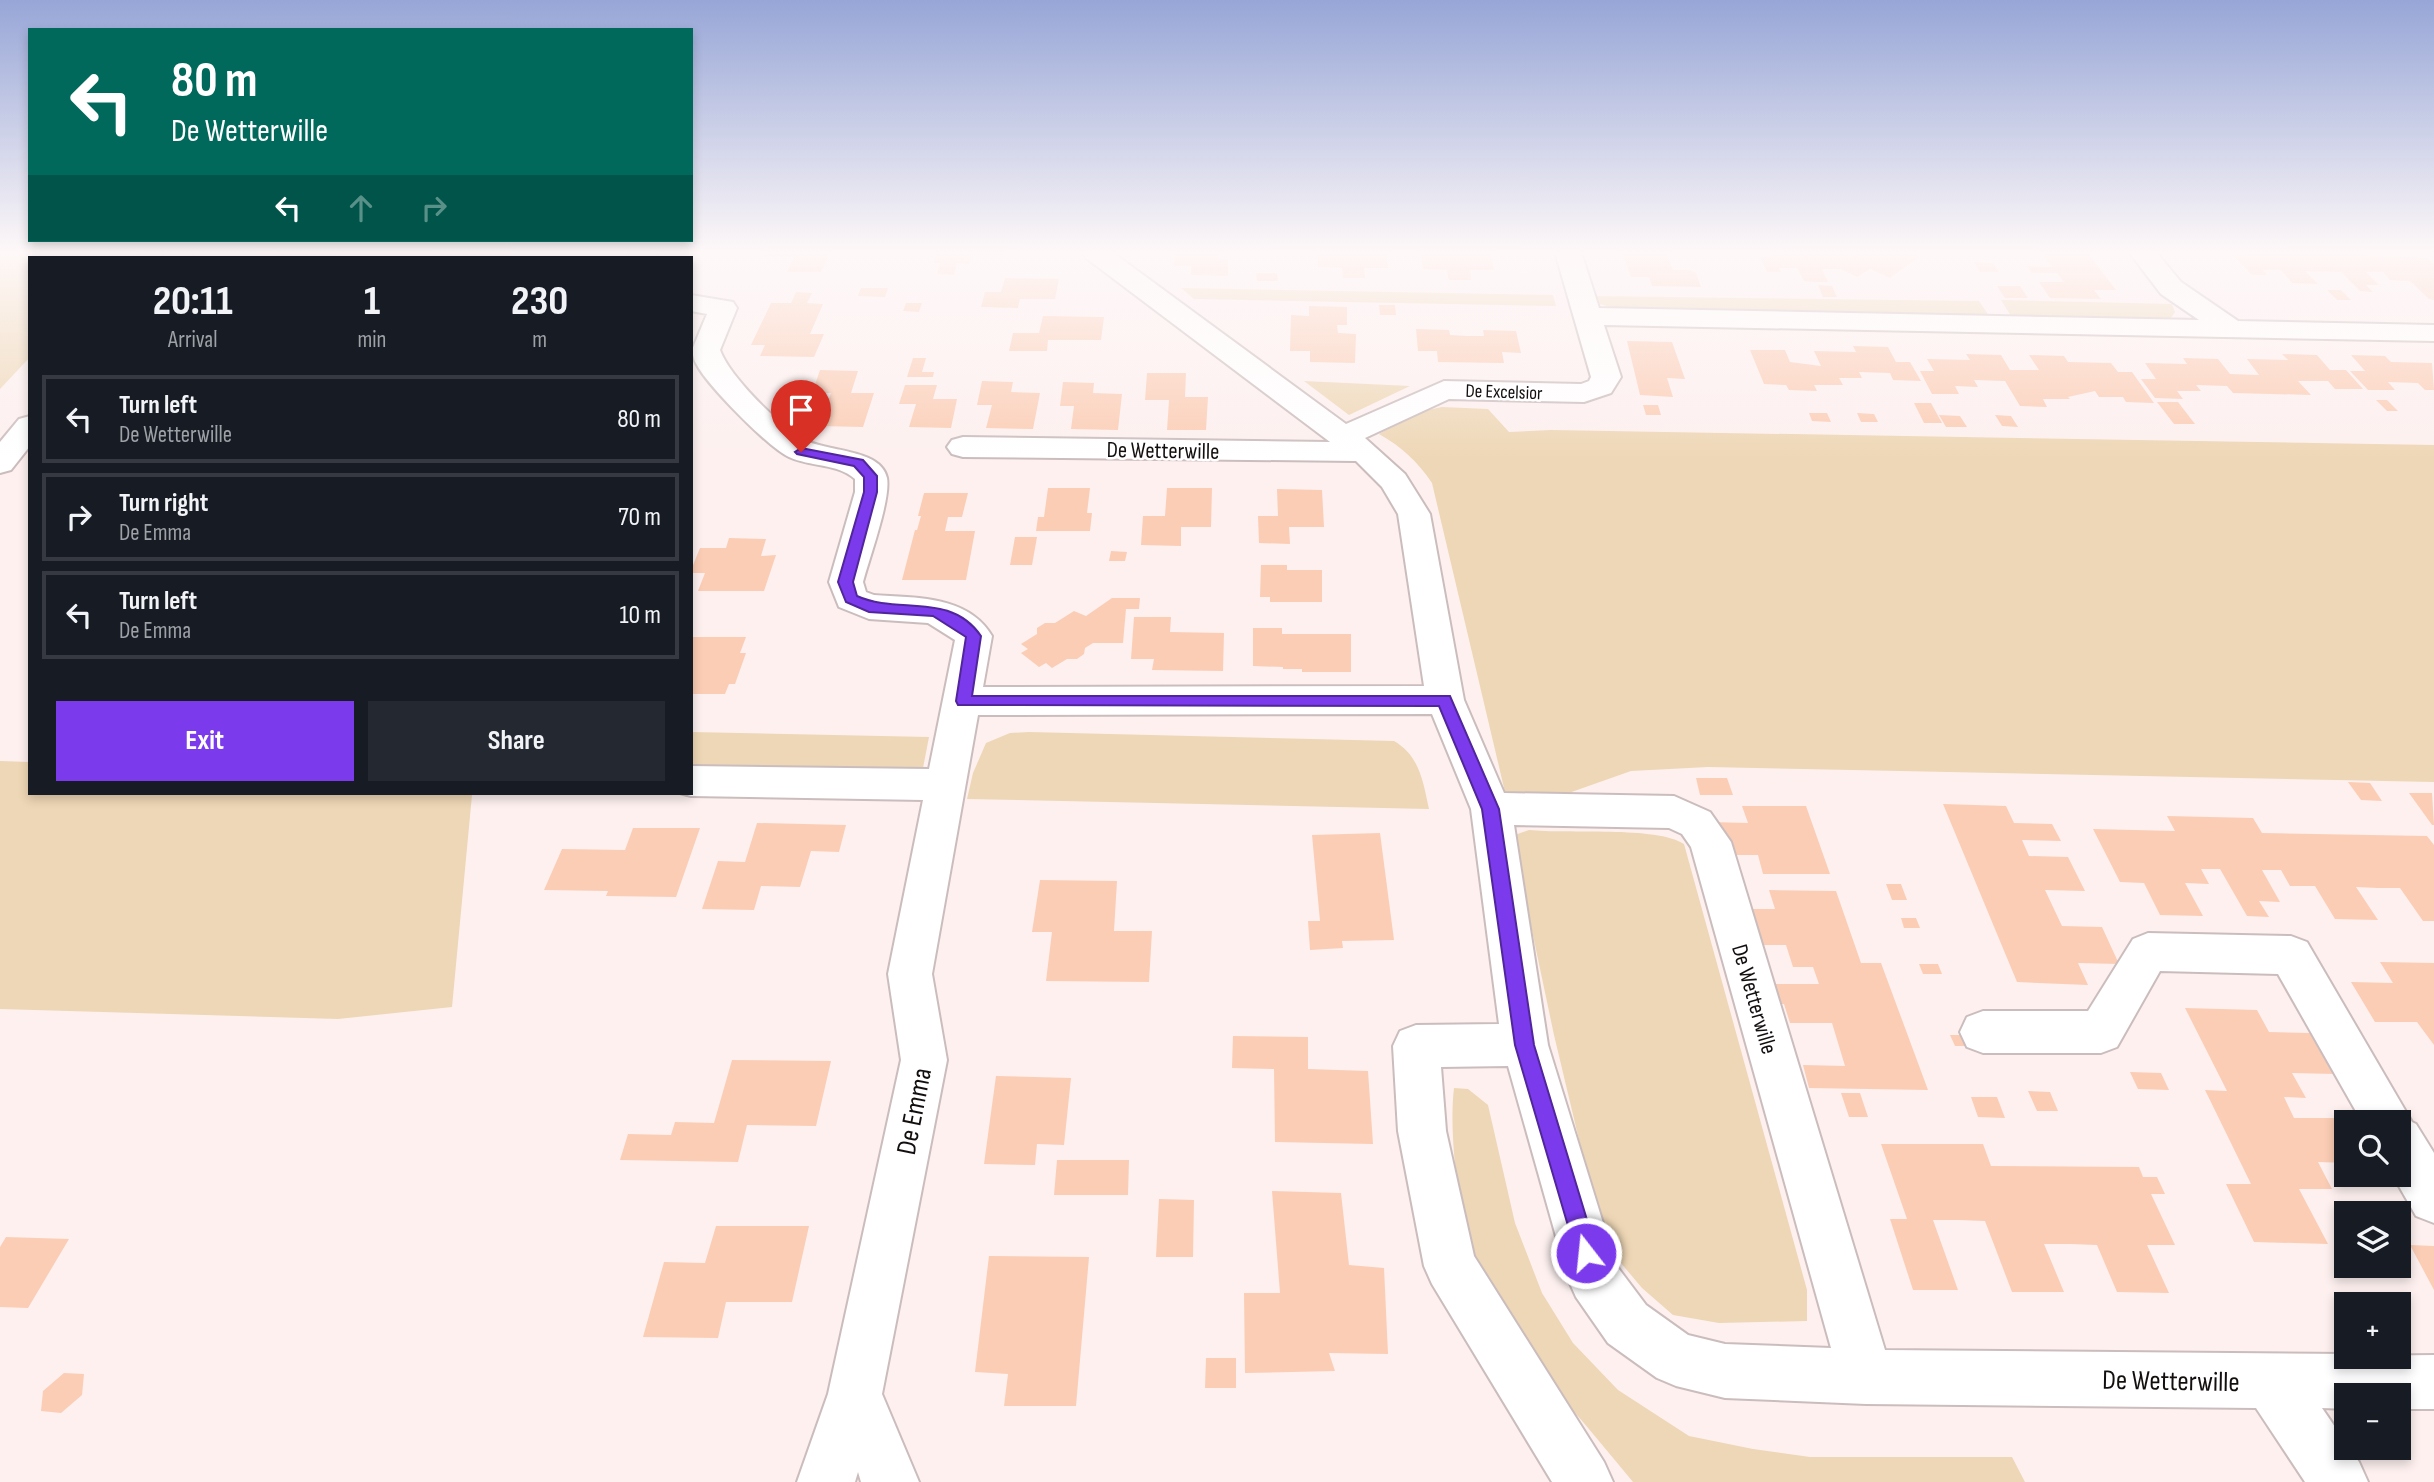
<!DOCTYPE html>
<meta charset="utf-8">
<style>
:root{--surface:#171b24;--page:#242831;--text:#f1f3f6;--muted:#9ea1a6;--line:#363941;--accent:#7c3aed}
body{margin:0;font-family:"Sofia Sans Condensed",sans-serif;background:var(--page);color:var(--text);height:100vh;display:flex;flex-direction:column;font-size:26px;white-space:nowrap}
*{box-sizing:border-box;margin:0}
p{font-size:23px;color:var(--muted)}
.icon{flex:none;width:38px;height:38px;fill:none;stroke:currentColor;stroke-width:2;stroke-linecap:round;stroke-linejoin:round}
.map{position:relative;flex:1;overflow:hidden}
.side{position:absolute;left:28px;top:256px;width:665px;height:539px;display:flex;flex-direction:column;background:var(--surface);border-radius:0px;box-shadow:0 4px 10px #0003}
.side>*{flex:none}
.banner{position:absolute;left:28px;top:28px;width:665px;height:214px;border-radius:0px;box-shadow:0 4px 10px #0003;background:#00695c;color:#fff;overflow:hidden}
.tools{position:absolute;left:2334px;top:1110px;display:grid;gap:14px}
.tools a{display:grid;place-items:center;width:77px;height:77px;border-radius:0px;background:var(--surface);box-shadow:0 4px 10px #0003;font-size:35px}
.pin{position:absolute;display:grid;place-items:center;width:60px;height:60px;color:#fff;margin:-72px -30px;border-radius:50% 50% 50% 0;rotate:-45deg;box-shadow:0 0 7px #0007}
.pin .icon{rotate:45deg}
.me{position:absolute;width:77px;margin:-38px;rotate:344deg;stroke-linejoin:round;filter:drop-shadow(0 0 5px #0008)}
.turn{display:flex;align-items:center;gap:24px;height:147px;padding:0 28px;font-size:32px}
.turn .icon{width:91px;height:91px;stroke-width:2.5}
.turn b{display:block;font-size:49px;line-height:60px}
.lanes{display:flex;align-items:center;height:66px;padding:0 28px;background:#0003;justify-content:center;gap:35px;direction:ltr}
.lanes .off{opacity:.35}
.eta{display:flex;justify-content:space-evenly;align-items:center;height:119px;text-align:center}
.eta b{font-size:42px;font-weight:700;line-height:49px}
.cta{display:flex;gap:14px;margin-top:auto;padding:14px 28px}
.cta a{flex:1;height:80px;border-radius:0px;background:var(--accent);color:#fff;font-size:28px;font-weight:700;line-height:80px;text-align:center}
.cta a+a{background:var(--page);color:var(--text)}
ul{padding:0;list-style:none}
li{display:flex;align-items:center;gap:21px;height:88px;margin:0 14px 10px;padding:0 14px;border:4px solid var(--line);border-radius:0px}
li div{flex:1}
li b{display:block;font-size:26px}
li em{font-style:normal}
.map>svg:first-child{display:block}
.green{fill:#eed7b6}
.building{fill:#fbcdb5}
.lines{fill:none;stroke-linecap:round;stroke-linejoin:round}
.minor-casing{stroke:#cbbdbd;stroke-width:4}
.secondary-casing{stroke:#cbbdbd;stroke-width:4}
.minor{fill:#fff;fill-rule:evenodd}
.secondary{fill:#fff;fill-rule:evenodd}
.route{fill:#7c3aed;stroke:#51269a;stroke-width:2}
.labels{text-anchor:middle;stroke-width:5;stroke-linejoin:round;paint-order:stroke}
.far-street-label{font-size:19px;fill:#140f0f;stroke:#fff}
.street-label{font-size:23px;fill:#140f0f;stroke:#fff}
.near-street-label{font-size:28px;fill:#140f0f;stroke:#fff}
</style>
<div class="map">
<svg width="2434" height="1482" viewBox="0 0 2434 1482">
<rect width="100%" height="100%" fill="#fdf0ef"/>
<!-- green -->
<g class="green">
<path d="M0 252H145L139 257H30V357L0 389Z"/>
<path d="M1181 288 1553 295 1556 306 1194 299Z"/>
<path d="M1594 296 1979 301 1992 320 1908 314 1623 310 1599 304Z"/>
<path d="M2001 300 2172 304 2175 312 2170 319 2014 321Z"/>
<path d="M1304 381 1410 386 1349 415Z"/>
<path d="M1442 407 1488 409 1509 432 1551 430 2434 445V782L1708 767 1631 771 1563 795 1505 792 1432 483C1417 461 1402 447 1379 434L1418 412Z"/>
<path d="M691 732 929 737 923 768 907 775 691 770Z"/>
<path d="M1029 732 1394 741C1420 756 1423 782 1429 809L967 799 973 773 986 743 1010 733Z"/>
<path d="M0 761 30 762V793L472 795 452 1007 338 1019 0 1009Z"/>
<path d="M1529 830C1566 834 1657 826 1684 844L1807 1290V1321L1719 1323 1673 1315 1642 1288 1615 1256 1596 1211 1554 1035 1512 836Z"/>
<path d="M1454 1088 1468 1089 1488 1105 1515 1223 1542 1293 1573 1343 1618 1390 1689 1436 1753 1449 1810 1457H2012L2025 1482H1633C1611 1456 1590 1429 1567 1404 1551 1385 1530 1370 1514 1350 1470 1295 1446 1157 1454 1088Z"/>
</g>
<!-- building -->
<g class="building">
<path d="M279 252H346L341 257H274Z"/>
<path d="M442 252H515L511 257H438Z"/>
<path d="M764 252H806L830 253 821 272H787L794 257H762Z"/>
<path d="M937 252H1006L1005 255H971L969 264 957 263 954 275 937 274 940 263H934Z"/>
<path d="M1175 252H1219V259L1228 260V276L1191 275V266H1174Z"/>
<path d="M1318 252H1387L1388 268H1364L1365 278H1343L1342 268 1318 267Z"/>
<path d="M1421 252H1490L1494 270H1470L1471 280H1449L1447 270 1423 269Z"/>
<path d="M1622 252H1666L1673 270H1690L1696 273 1701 287 1652 286 1649 277H1631Z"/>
<path d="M1772 252H1831L1854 256 1860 252H1909L1920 256 1890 278 1870 269 1857 277 1840 269H1822L1828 282H1816L1804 281 1797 268H1779L1781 272H1767L1760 257H1774Z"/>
<path d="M2042 252H2087L2116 290H2094L2101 299 2050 298 2039 282H2064L2057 273H2032L2027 266 2052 267Z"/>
<path d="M2245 252H2363L2368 256 2427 258 2434 264V300L2429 299 2410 281 2390 280 2383 272H2366L2379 285H2366L2373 292 2360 291 2341 272 2305 271 2318 284 2292 283 2281 270H2263L2267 275H2252L2233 255H2248Z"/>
<path d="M1974 262 1993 263 1999 272H1980Z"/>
<path d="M1256 273H1277L1278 281H1257Z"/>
<path d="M1005 278 1059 279 1055 299H1020L1018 308 981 307 985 292H1001Z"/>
<path d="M1818 285 1832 286 1837 297H1823Z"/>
<path d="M1997 286H2020L2028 298H2005Z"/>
<path d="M861 288H888L885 297 858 296Z"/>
<path d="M2327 290H2341L2351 300H2337Z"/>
<path d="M796 292 812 293 807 303 823 304 810 334H824L814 357 760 356 765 345H751L771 303H791Z"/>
<path d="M906 303H922L919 312 903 311Z"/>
<path d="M1379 305H1395L1396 315H1380Z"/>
<path d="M1309 306 1347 307V325H1337L1338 333 1356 334 1355 363 1310 362V351H1290L1291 315 1309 316Z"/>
<path d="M1043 316 1104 317 1101 340H1048L1047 351H1009L1013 333H1039Z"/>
<path d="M1416 329 1449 330 1450 335 1467 336H1484L1483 330 1516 331 1521 353 1502 352 1504 363 1438 362 1437 351H1418Z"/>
<path d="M1627 341 1672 342 1685 379 1667 378 1673 397 1640 395Z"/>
<path d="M1853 346 1888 347 1896 362H1910L1921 381 1893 380 1890 373 1859 372 1862 378H1839L1843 385H1814L1817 391 1789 390 1786 385 1764 384 1750 350H1785L1790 362 1821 366 1814 351 1856 352Z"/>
<path d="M1966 354 2001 355 2010 370H2039L2029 355 2064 356 2068 362 2111 363 2118 372H2132L2154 403 2126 402 2123 397H2099L2095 391 2068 397 2070 399H2043L2047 407 2020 406 2005 381 1974 380 1978 387 1955 386 1959 394H1932L1920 371H1934L1927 359 1970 360Z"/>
<path d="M2282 354 2317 355 2330 370H2346L2363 389H2335L2328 381H2298L2311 395 2233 393 2227 386 2196 385 2201 391H2177L2183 399 2155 398 2141 379H2156L2145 363 2187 364 2183 358 2218 359 2230 374 2259 375 2247 359 2288 360Z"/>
<path d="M2351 355 2385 356 2391 362 2432 363 2434 390H2425L2418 383 2388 382 2395 390H2368L2350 371H2365Z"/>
<path d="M913 358H926L922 372H934L933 377H907Z"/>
<path d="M820 370 858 371 851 393H874L863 427 819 426 831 393H812Z"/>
<path d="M1147 373H1186L1185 397H1208L1206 430H1167L1169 400H1145Z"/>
<path d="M982 381 1013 382 1011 392 1040 393 1033 429 986 428 992 405H977Z"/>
<path d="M1063 382 1094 383 1093 393 1122 394 1118 430 1071 429 1074 406H1060Z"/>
<path d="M905 385H937L933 399H957L951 428 909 427 916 404H899Z"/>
<path d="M2376 400H2387L2398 411H2387Z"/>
<path d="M2157 402H2178L2195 424H2174Z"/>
<path d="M1914 403H1931L1942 423H1924Z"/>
<path d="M1643 405H1658L1661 415H1646Z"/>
<path d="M1809 413H1827L1831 422 1812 421Z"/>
<path d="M1857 413 1874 414 1878 422H1861Z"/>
<path d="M1939 415 1960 416 1967 427H1946Z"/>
<path d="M1995 415 2011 416 2018 427 2002 426Z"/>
<path d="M1048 488H1090L1087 513H1092L1090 531H1036L1038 517H1044Z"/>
<path d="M1167 488H1212L1211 527H1181V546L1141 545 1143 516H1165Z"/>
<path d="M1277 489 1322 490 1324 527H1289L1290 544 1259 543 1258 516H1278Z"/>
<path d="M924 493H968L962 517H948L945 531H975L966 580H902L915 530H917L921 516H918Z"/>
<path d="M1015 537H1037L1032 565H1010Z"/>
<path d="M729 538 766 539 761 556 776 555 764 591H698L705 573H691V570L700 548H726Z"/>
<path d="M1111 551 1127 552 1125 561H1109Z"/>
<path d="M1261 565H1287V570H1322V602H1270V597H1260Z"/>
<path d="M1112 598H1140L1139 609H1126L1123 643H1093L1085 648 1084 654 1077 659H1067L1052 668 1046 663 1039 667 1021 653 1028 649 1021 644 1037 634V628L1045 623H1055L1074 611 1086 616Z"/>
<path d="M1134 617H1171L1170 632 1224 633 1223 671 1152 670 1154 659H1131Z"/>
<path d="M1253 628H1282V634H1351V672H1302V669H1283V667L1253 666Z"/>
<path d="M691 637H746L740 653H746L735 684H729L725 694H691Z"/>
<path d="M1696 778H1727L1733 795H1700Z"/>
<path d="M2348 782 2370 783 2382 801 2361 800Z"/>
<path d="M2409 793H2432L2434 825H2432Z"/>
<path d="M1943 804 2006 806 2014 823 2052 824 2061 841 2022 840 2029 856 2068 857 2085 891 2045 890 2062 926 2102 927 2119 964 2078 963 2088 985 2017 982Z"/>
<path d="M1742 806H1806L1830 874H1763L1758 855H1720L1710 822 1748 823Z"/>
<path d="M2167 816 2253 818 2262 833 2427 836 2434 845V921H2423L2400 888H2378L2356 887 2378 920 2335 919 2315 886H2290L2281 870H2262L2280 902 2259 901 2269 917 2247 916 2220 869H2201L2209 884 2185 883 2203 916 2160 915 2144 883 2120 882 2093 829 2175 831Z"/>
<path d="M757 823 846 825 839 852 811 851 800 887 761 886 754 910 702 909 718 861 745 862Z"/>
<path d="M633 828H700L676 897 606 896 608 891 544 890 562 849 625 850Z"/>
<path d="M1380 833 1394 940 1342 941 1343 948 1310 950 1308 921H1320L1312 835Z"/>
<path d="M1040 880 1117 881 1114 931H1152L1149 982 1046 981 1052 932H1032Z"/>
<path d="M1886 884H1901L1907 900H1892Z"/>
<path d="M1769 890 1836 891 1861 963H1881L1928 1090 1809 1088 1803 1065 1845 1066 1832 1023H1790L1784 1004H1759L1753 984H1819L1813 967H1793L1786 945H1745L1736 909H1775Z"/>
<path d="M1901 918H1916L1920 928H1904Z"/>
<path d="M2380 962 2434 963V1045L2417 1022H2375L2351 982 2393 983Z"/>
<path d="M1919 964H1938L1942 974H1923Z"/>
<path d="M2185 1008 2257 1010 2269 1032 2311 1033 2335 1074 2292 1073 2306 1098 2284 1097 2294 1118H2339L2347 1133V1163L2318 1162 2332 1189H2299L2328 1244 2254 1242 2226 1184H2251L2205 1090 2227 1091Z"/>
<path d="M1950 1035H1969L1973 1046H1955Z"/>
<path d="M1233 1036 1308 1037V1069L1368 1071 1373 1144 1275 1142 1274 1069 1232 1068Z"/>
<path d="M732 1060 831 1061 816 1126 747 1125 738 1162 620 1160 628 1134 671 1135 675 1122 714 1123Z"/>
<path d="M2130 1072 2161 1073 2169 1090 2138 1089Z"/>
<path d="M996 1076 1071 1078 1064 1145 1037 1144 1035 1165 984 1164Z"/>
<path d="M2028 1091 2050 1092 2058 1111H2037Z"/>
<path d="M1841 1093H1860L1868 1117H1849Z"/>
<path d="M1971 1097H1997L2005 1118 1978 1117Z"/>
<path d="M1881 1144H1983L1991 1166 2139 1167 2143 1177H2157L2165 1194H2151L2175 1245H2147L2169 1293 2117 1292 2097 1245 2070 1244H2044L2064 1292H2012L1985 1221 1959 1220H1933L1958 1290H1913L1890 1219H1907Z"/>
<path d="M1057 1160H1129L1128 1195H1054Z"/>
<path d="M1272 1191 1341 1193 1349 1265 1384 1268 1388 1354 1329 1353 1335 1371 1245 1373 1244 1293H1280Z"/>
<path d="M1159 1199 1194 1200 1193 1257H1156Z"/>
<path d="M716 1226H809L792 1302H726L718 1338 643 1337 664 1262 705 1263Z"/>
<path d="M6 1237 69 1239 28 1308 0 1307V1247Z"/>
<path d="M2410 1245 2434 1246V1290Z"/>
<path d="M989 1256 1089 1257 1076 1406H1004L1008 1374 975 1372Z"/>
<path d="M1206 1358H1236V1388H1205Z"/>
<path d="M64 1373 84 1374 82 1395 61 1413 41 1411 43 1391Z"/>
</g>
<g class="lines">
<defs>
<g id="minor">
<path d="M631 252H657L654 257H628Z"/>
<path d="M1082 252H1112L1346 424 1444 381 1581 384 1589 381 1591 377 1555 252H1581L1599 308 2199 320 2161 294 2129 252H2156L2181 282 2238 321 2434 325V341L1604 325 1621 377 1611 393 1584 402 1449 399 1365 438 1405 474 1430 514 1464 700 1504 793 1674 796 1710 812 1731 842 1885 1350 2347 1354V1356L2434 1355V1409H2399V1395H2347V1409L2322 1408 2359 1462 2368 1482H2305L2256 1408 1866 1404 1725 1398 1676 1386 1657 1378 1608 1343 1576 1297 1568 1279 1508 1066 1441 1067 1446 1131 1474 1256 1604 1462 1613 1482H1552L1432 1284 1424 1266 1398 1131 1393 1046 1400 1031 1416 1025 1499 1024 1471 809 1432 714 978 715 932 974 947 1060 882 1394 919 1482H861L858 1472 855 1482H797L828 1394 901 1060 888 974 923 800 691 796 680 793H691V766L929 769 955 640 928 623 869 619 839 607 829 582 855 492V479C837 463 810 467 789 457 769 448 707 385 697 365 694 361 693 355 692 350L707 314 691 311V295L733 302 737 308 720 350C730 377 778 424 803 439 824 452 881 448 887 478 891 499 869 559 863 582L866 592 874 595C915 598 968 595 992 636L983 687 1424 686 1398 514 1382 487 1356 461 963 457 952 454 947 447 952 440 963 437 1330 442 1086 258ZM1514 825 1669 828 1682 834 1691 847 1831 1348 1725 1344 1688 1335 1646 1305 1616 1265 1548 1045Z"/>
<path d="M2148 933 2291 936 2307 942 2412 1122 2416 1124 2434 1153V1223L2416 1216 2392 1174H2399V1122H2362L2278 974 2160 971 2117 1047 2101 1053H1983L1967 1047 1960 1032 1967 1017 1983 1011H2088L2133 939Z"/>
</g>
<g id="secondary">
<path d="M166 252H194L191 257H163Z"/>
<path d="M30 416V446L11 470 0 473V442L19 419Z"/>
</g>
</defs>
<!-- minor casing -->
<use href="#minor" class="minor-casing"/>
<!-- secondary casing -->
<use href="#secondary" class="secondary-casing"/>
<!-- minor -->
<use href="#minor" class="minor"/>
<!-- secondary -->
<use href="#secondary" class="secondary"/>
</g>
<!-- sky -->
<linearGradient id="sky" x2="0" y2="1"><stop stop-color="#97a6d7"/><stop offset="0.55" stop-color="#fef8f8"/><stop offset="1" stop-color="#fef8f8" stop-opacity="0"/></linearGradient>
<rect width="2434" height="459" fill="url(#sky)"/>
<!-- route -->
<path class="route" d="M801 448 863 460 877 476V492L853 582 857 596C898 615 950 591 981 636L972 696H1450L1499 809 1534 1045 1597 1253 1594 1261 1586 1264 1579 1261 1576 1253 1515 1045 1482 809 1439 706 958 705 956 701 966 637 933 616 869 612 846 602 838 582 864 492V477L854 466 797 454 795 452Z"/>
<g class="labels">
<!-- far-street labels -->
<g class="far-street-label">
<text transform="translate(1504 391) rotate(2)" y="7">De Excelsior</text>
</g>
<!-- street labels -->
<g class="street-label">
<text transform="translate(1163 450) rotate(1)" y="8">De Wetterwille</text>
<text transform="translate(1755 999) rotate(74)" y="8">De Wetterwille</text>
</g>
<!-- near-street labels -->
<g class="near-street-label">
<text transform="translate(913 1111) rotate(-79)" y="10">De Emma</text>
<text transform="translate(2171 1380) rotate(1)" y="10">De Wetterwille</text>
</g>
</g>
</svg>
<div class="tools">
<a><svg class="icon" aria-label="search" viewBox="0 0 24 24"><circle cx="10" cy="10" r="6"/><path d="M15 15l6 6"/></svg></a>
<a><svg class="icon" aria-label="layers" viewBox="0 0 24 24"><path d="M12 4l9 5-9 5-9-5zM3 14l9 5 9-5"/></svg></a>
<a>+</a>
<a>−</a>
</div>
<div class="pin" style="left:801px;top:452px;background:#d93025"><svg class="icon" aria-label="arrive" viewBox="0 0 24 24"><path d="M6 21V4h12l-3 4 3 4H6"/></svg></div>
<svg class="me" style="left:1586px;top:1253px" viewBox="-20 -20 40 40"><circle r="17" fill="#7c3aed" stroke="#fff" stroke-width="3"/><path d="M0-11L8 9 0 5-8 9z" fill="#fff"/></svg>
<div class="banner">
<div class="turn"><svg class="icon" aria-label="left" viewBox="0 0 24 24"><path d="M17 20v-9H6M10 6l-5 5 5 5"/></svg><div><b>80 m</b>De Wetterwille</div></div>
<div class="lanes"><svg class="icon" aria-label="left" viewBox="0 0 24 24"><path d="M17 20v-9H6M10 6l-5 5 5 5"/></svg><svg class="icon off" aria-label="ahead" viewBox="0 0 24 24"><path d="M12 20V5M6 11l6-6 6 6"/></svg><svg class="icon off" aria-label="right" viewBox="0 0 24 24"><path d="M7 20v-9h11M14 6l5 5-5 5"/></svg></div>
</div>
<section class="side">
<div class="eta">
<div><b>20:11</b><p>Arrival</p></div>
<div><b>1</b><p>min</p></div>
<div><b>230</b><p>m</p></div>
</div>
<ul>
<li><svg class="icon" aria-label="left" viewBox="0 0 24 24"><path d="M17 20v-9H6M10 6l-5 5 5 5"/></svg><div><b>Turn left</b><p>De Wetterwille</p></div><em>80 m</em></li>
<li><svg class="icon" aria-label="right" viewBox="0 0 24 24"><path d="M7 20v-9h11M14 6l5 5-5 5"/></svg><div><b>Turn right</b><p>De Emma</p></div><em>70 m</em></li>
<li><svg class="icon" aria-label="left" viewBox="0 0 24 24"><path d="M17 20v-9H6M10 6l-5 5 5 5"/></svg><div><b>Turn left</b><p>De Emma</p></div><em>10 m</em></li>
</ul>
<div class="cta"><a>Exit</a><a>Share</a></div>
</section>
</div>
